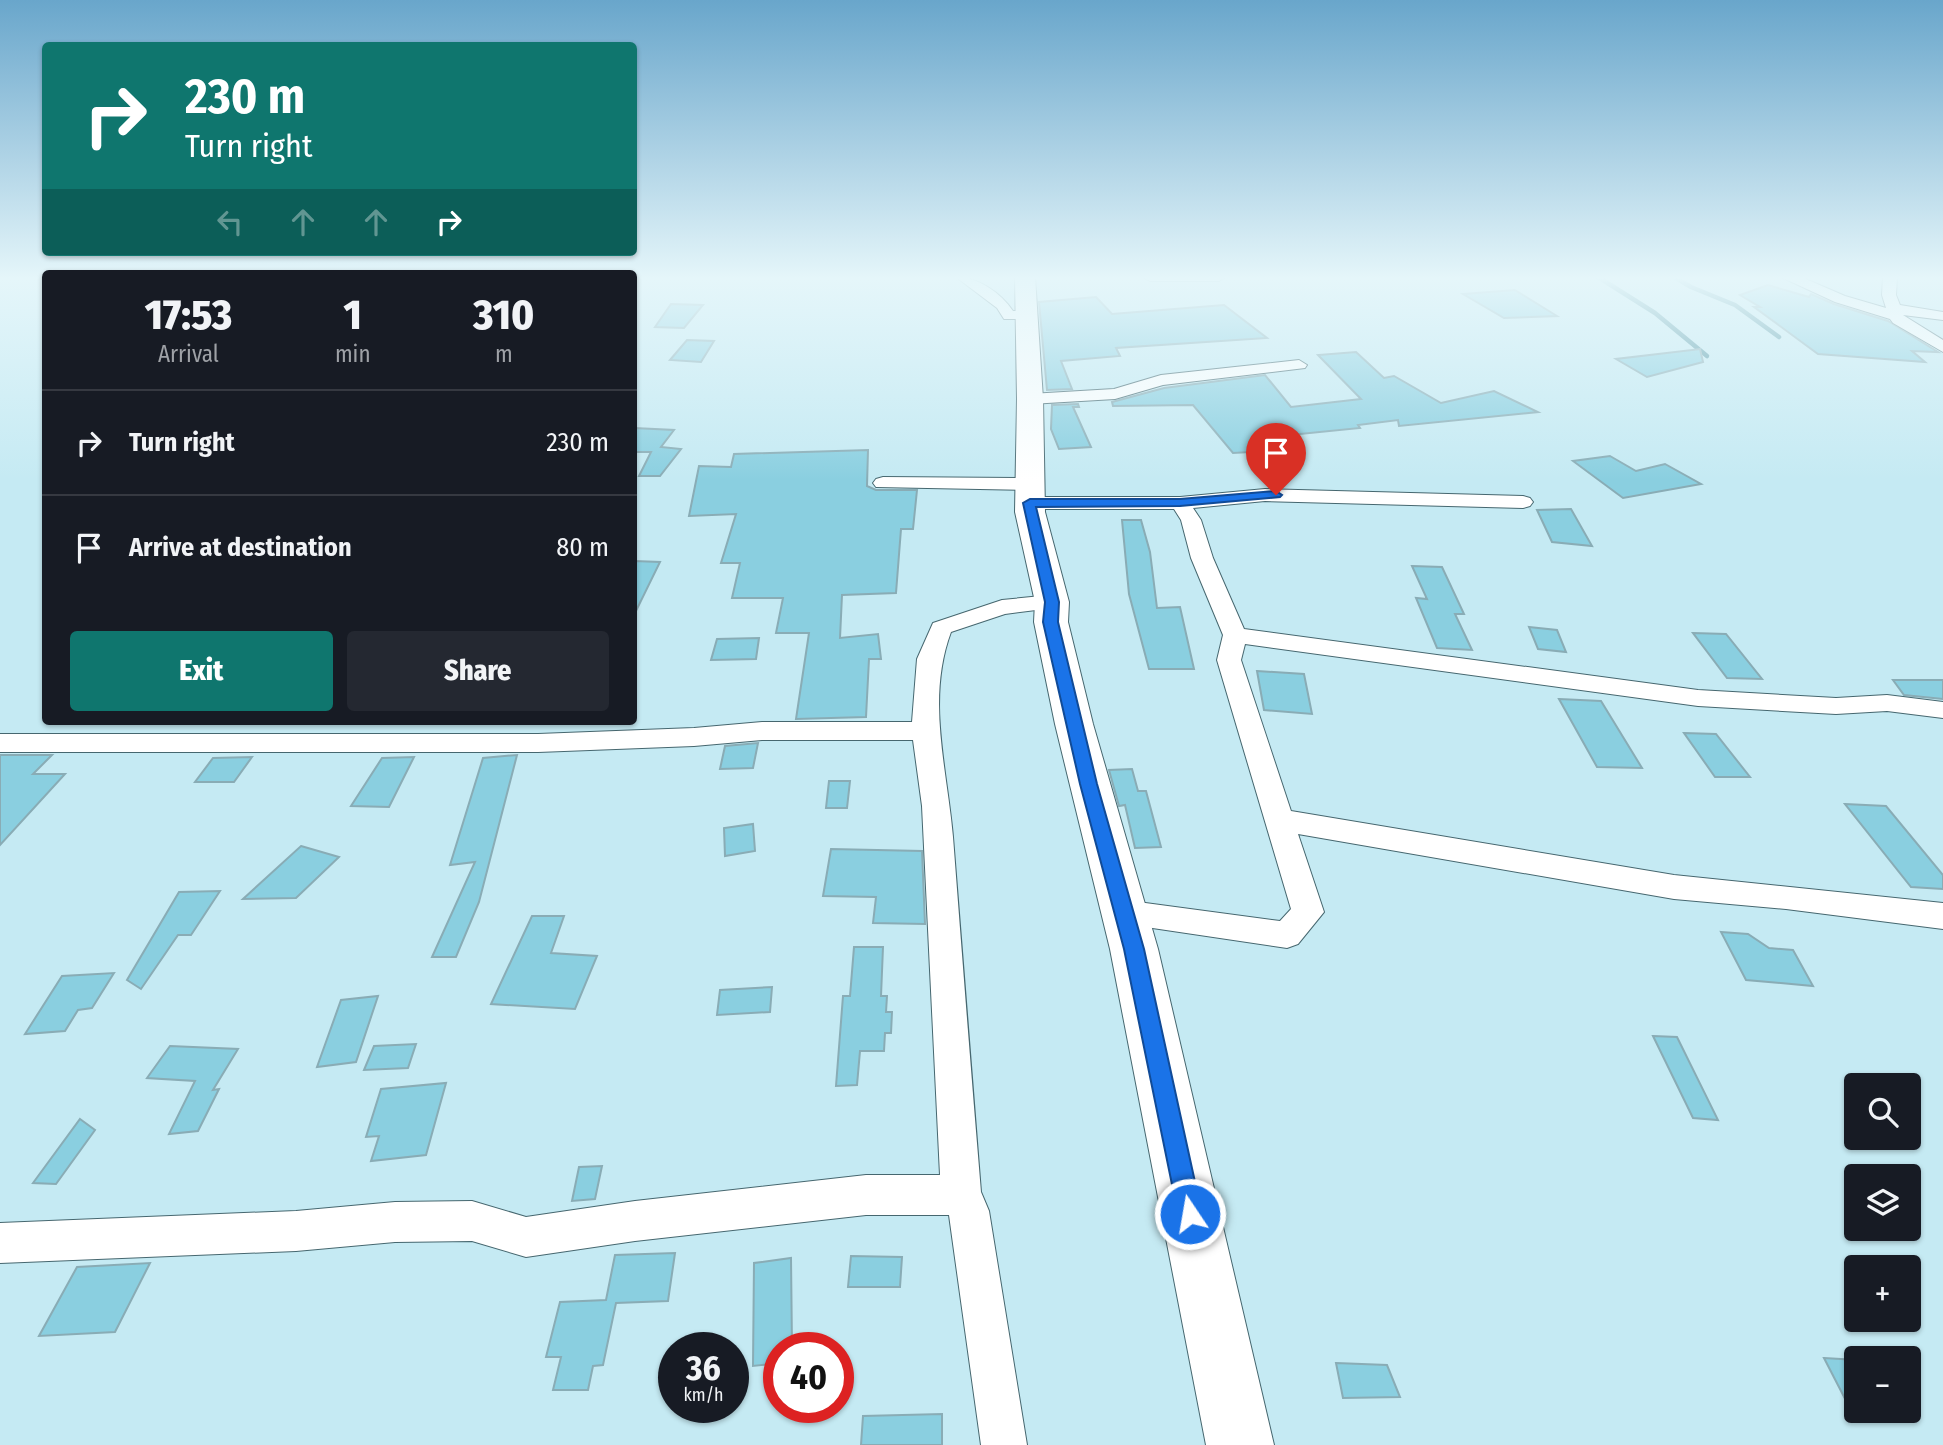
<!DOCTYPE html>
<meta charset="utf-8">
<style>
:root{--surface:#171b24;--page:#242831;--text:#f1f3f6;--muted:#9ea1a6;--line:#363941;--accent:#0f766e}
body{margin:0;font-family:"Fira Sans Condensed",sans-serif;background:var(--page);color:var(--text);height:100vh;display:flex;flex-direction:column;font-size:26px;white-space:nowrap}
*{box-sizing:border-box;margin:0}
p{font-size:23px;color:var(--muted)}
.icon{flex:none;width:38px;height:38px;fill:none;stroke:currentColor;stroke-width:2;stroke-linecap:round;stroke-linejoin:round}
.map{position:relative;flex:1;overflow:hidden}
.panel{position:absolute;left:42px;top:270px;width:595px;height:455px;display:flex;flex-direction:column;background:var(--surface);border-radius:7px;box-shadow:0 2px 5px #0004}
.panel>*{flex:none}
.top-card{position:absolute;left:42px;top:42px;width:595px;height:214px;border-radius:7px;box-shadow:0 2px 5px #0004;background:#0f766e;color:#fff;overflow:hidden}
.buttons{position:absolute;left:1844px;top:1073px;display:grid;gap:14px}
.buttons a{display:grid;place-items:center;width:77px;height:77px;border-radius:7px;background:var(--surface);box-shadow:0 2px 5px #0004;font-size:35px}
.speed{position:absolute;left:658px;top:1332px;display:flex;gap:14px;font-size:35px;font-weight:700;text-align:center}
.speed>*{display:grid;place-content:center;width:91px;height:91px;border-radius:50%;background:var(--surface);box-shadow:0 2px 5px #0004;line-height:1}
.speed small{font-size:18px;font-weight:400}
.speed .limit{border:10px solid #d22;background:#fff;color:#111}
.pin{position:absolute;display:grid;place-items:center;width:60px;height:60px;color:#fff;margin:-72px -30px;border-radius:50% 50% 50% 0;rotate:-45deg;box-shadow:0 0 7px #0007}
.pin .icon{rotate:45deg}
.me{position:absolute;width:77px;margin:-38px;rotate:348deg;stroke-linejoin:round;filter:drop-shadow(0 0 5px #0008)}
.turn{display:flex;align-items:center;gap:24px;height:147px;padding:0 28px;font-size:32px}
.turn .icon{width:91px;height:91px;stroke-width:2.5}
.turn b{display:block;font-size:49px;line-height:60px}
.lanes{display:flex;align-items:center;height:66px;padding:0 28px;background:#0003;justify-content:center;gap:35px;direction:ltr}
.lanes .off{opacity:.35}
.eta{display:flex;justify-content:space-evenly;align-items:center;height:119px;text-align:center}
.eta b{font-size:42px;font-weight:800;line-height:49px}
.button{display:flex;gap:14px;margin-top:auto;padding:14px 28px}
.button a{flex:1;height:80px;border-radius:7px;background:var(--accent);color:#fff;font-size:28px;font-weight:800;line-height:80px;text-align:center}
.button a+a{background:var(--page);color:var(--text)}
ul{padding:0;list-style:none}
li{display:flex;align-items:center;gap:21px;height:105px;padding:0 28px;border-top:2px solid var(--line)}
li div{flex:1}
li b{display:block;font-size:26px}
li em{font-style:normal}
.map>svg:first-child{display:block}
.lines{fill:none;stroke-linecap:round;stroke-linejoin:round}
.stream{stroke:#4c91a0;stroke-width:4.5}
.building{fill:#8acfe0;stroke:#89acb5;stroke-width:2}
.street-casing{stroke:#46676f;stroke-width:2}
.secondary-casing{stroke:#46676f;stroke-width:2}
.street{fill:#fff;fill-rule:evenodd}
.secondary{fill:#fff;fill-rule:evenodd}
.route{fill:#1a73e8;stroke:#114b97;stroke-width:2}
</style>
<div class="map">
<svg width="1943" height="1445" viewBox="0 0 1943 1445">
<rect width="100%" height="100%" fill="#c5eaf3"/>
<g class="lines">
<!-- stream -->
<g class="stream">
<path d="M1598 277 1655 313 1707 356"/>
<path d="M1674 277 1691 287 1735 305 1779 337"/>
</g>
</g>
<!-- building -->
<g class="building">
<path d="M1768 285 1809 297 1811 294 1834 304 1888 321 1938 352 1912 351 1925 362 1818 354 1754 307H1760L1740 295Z"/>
<path d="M1515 290 1557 316 1504 318 1463 294Z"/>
<path d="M1096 297 1112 314 1224 305 1267 338 1116 348 1120 356 1061 361 1072 389 1047 390 1039 302Z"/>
<path d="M671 304 703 305 684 328 655 327Z"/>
<path d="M687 340 714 341 701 362 670 360Z"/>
<path d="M1700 349 1703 362 1647 377 1616 359Z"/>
<path d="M1356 352 1384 378 1394 376 1441 403 1494 391 1538 412 1399 426 1398 420 1358 425 1360 428 1269 437 1283 450 1233 453 1193 405 1113 406 1112 402 1164 388 1265 375 1291 407 1361 399 1318 355Z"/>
<path d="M1078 404 1079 407H1073L1091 447 1059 449 1051 429 1052 405Z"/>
<path d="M634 428 674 430 661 447 681 449 660 476H639L651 452H634Z"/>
<path d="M868 450 867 486 876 490H917L913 529H901L896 593 842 595 840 638 878 634 881 659H869L866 717 796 719 809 633H776L783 598H732L740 563H721L736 514 689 516 699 466 731 467 734 454Z"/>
<path d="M1610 456 1636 471 1665 464 1701 484 1623 498 1573 461Z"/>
<path d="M1571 509 1592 546 1552 542 1537 510Z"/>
<path d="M1122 520H1141L1150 552 1157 608 1180 607 1194 669H1149L1129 594Z"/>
<path d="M634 561 660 562 634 615Z"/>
<path d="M1412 566 1442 567 1464 614H1455L1472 650 1437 648 1416 598 1427 599Z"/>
<path d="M1529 627 1557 630 1566 652 1538 649Z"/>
<path d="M1693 633 1726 634 1762 679 1727 678Z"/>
<path d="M759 638 756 659 711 660 717 639Z"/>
<path d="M1257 671 1304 674 1312 714 1264 710Z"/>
<path d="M1893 680H1943V699L1904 695Z"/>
<path d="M1559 699 1601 701 1642 768 1597 767Z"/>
<path d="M1684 733 1716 734 1750 777H1715Z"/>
<path d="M758 743 753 768 720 769 725 746Z"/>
<path d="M0 755H52L33 774H65L0 845Z"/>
<path d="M517 755 479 902 456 957H432L475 862 450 865 483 758Z"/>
<path d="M252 757 234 782H195L213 758Z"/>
<path d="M414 757 389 807 351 806 382 758Z"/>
<path d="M1132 769 1138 791H1146L1161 847 1135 848 1125 805 1119 806 1109 770Z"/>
<path d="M829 781H850L847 808H826Z"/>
<path d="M1845 804 1886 806 1943 875V889L1911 887Z"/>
<path d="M753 824 755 851 725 856 724 828Z"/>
<path d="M301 846 339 857 296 898 243 899Z"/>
<path d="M831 849 922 851 925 924 873 923 876 897 823 896Z"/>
<path d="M220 891 191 935H178L141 989 127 980 179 892Z"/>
<path d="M532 916H564L551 953 597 956 575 1009 491 1004Z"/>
<path d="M1721 932 1748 934 1769 948 1793 950 1813 986 1746 980Z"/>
<path d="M854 947H883L881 996H887L886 1012H892L891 1033H885L884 1051H860L857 1085 836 1086 843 996H850Z"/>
<path d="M114 973 92 1008 78 1010 65 1031 25 1034 62 976Z"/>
<path d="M772 987 770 1012 717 1015 720 990Z"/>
<path d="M378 996 356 1062 317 1067 341 1000Z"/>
<path d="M1653 1036 1677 1037 1718 1120 1693 1118Z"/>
<path d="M416 1044 408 1068 364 1070 374 1046Z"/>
<path d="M170 1046 238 1049 213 1090 219 1089 198 1131 169 1134 195 1081 147 1078Z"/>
<path d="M446 1083 426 1155 371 1161 379 1136 366 1137 381 1089Z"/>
<path d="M80 1119 95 1130 56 1184 33 1183Z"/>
<path d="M602 1166 595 1199 572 1201 579 1167Z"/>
<path d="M675 1253 668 1301 616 1303 603 1365 593 1366 588 1390H553L561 1357H546L560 1302 606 1300 615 1255Z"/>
<path d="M851 1256 902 1257 900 1287H848Z"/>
<path d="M791 1258 792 1348H779V1363L753 1366 754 1263Z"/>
<path d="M150 1263 115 1332 39 1336 77 1267Z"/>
<path d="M1824 1358 1857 1360V1422Z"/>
<path d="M1336 1363 1387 1365 1400 1397 1343 1398Z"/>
<path d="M942 1414V1445H861L863 1416Z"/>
</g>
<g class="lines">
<defs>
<g id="street">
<path d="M956 277C978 277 1001 293 1013 311H1028L1035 315 1028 319H1004L997 308Z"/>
<path d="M1143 277H1226L1219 281H1150Z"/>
<path d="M1781 277H1801L1845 296 1886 308 1882 295 1883 277H1897L1896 295 1900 305 1943 312V320L1903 315 1943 340V352L1893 323 1890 319 1835 302Z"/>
<path d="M1299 360 1307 365 1305 368 1163 385 1115 399 1030 404 1021 399 1030 394 1114 389 1161 375Z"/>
<path d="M883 477 1028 478 1038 484 1028 490 876 487 873 483 876 479Z"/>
<path d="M1265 489 1523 496 1530 498 1533 502 1530 506 1523 508 1265 501 1193 508 1201 520 1213 558 1244 629 1698 690 1836 698 1887 695 1943 702V718L1887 711 1836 714 1698 706 1245 644 1241 660 1291 811 1674 875 1943 903V929L1786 909 1674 899 1298 834 1324 912 1298 944 1287 948 1112 922 1107 913 1112 904 1123 900 1280 921 1291 909 1217 660 1223 635 1191 558 1181 520 1174 509H1029L1022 507 1019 503 1022 499 1029 497H1180Z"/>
<path d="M1052 595 1060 597 1063 602 1060 607 1005 614 951 632C926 699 947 768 953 837 962 955 971 1073 981 1192L989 1211 1027 1445H981L949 1215H866L635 1241 526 1257 472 1241 395 1242 296 1251 0 1263V1223L296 1211 395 1202 472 1201 526 1217 635 1201 866 1175H940L922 806 913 740H762L694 746 538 752H0V734H538L694 728 762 722H912L917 659 933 623 1002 600Z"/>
</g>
<path id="secondary" d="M1015 277H1035L1043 399 1045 512 1069 602 1068 622 1093 724 1158 949 1274 1445H1206L1110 949 1055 724 1034 622 1035 602 1015 512 1017 399Z"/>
</defs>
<!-- street casing -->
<use href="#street" class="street-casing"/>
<!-- secondary casing -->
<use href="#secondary" class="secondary-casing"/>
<!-- street -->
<use href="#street" class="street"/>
<!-- secondary -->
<use href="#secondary" class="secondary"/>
</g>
<!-- sky -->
<linearGradient id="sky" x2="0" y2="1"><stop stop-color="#69a6cb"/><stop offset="0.58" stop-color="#e5f6fa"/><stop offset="1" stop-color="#e5f6fa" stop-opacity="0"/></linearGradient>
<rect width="1943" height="480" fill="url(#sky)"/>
<!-- route -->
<path class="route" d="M1276 491 1282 495 1280 497 1180 506 1036 507 1059 602 1058 622 1097 784 1144 949 1202 1214 1199 1222 1190 1226 1181 1222 1178 1214 1124 949 1080 784 1043 622 1045 602 1023 503 1030 499H1180Z"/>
</svg>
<div class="buttons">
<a><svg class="icon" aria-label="search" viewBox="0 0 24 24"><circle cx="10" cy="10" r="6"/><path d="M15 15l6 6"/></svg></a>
<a><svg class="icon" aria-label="layers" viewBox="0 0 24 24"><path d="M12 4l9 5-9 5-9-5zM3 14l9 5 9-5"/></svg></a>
<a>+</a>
<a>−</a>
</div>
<div class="speed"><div>36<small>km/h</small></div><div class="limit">40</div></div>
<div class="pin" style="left:1276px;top:495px;background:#d93025"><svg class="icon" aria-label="arrive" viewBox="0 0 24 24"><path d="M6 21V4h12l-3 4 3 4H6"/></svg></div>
<svg class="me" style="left:1190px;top:1214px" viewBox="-20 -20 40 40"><circle r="17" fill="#1a73e8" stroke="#fff" stroke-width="3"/><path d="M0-11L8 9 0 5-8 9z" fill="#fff"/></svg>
<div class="top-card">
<div class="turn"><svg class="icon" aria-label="right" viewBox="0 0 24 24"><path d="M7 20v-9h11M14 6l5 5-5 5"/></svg><div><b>230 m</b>Turn right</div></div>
<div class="lanes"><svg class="icon off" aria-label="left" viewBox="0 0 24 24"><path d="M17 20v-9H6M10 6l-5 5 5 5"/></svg><svg class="icon off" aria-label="ahead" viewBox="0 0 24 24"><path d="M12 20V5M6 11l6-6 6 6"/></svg><svg class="icon off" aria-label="ahead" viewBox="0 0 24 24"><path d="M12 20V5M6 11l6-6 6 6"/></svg><svg class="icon" aria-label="right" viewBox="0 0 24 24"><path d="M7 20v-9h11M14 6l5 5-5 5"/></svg></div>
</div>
<section class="panel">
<div class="eta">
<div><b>17:53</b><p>Arrival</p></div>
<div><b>1</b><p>min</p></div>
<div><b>310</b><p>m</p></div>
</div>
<ul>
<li><svg class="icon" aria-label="right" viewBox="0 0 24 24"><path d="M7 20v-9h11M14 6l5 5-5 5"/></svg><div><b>Turn right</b></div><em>230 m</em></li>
<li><svg class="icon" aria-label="arrive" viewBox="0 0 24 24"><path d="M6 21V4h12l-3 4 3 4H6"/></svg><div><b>Arrive at destination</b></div><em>80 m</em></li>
</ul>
<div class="button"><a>Exit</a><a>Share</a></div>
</section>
</div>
